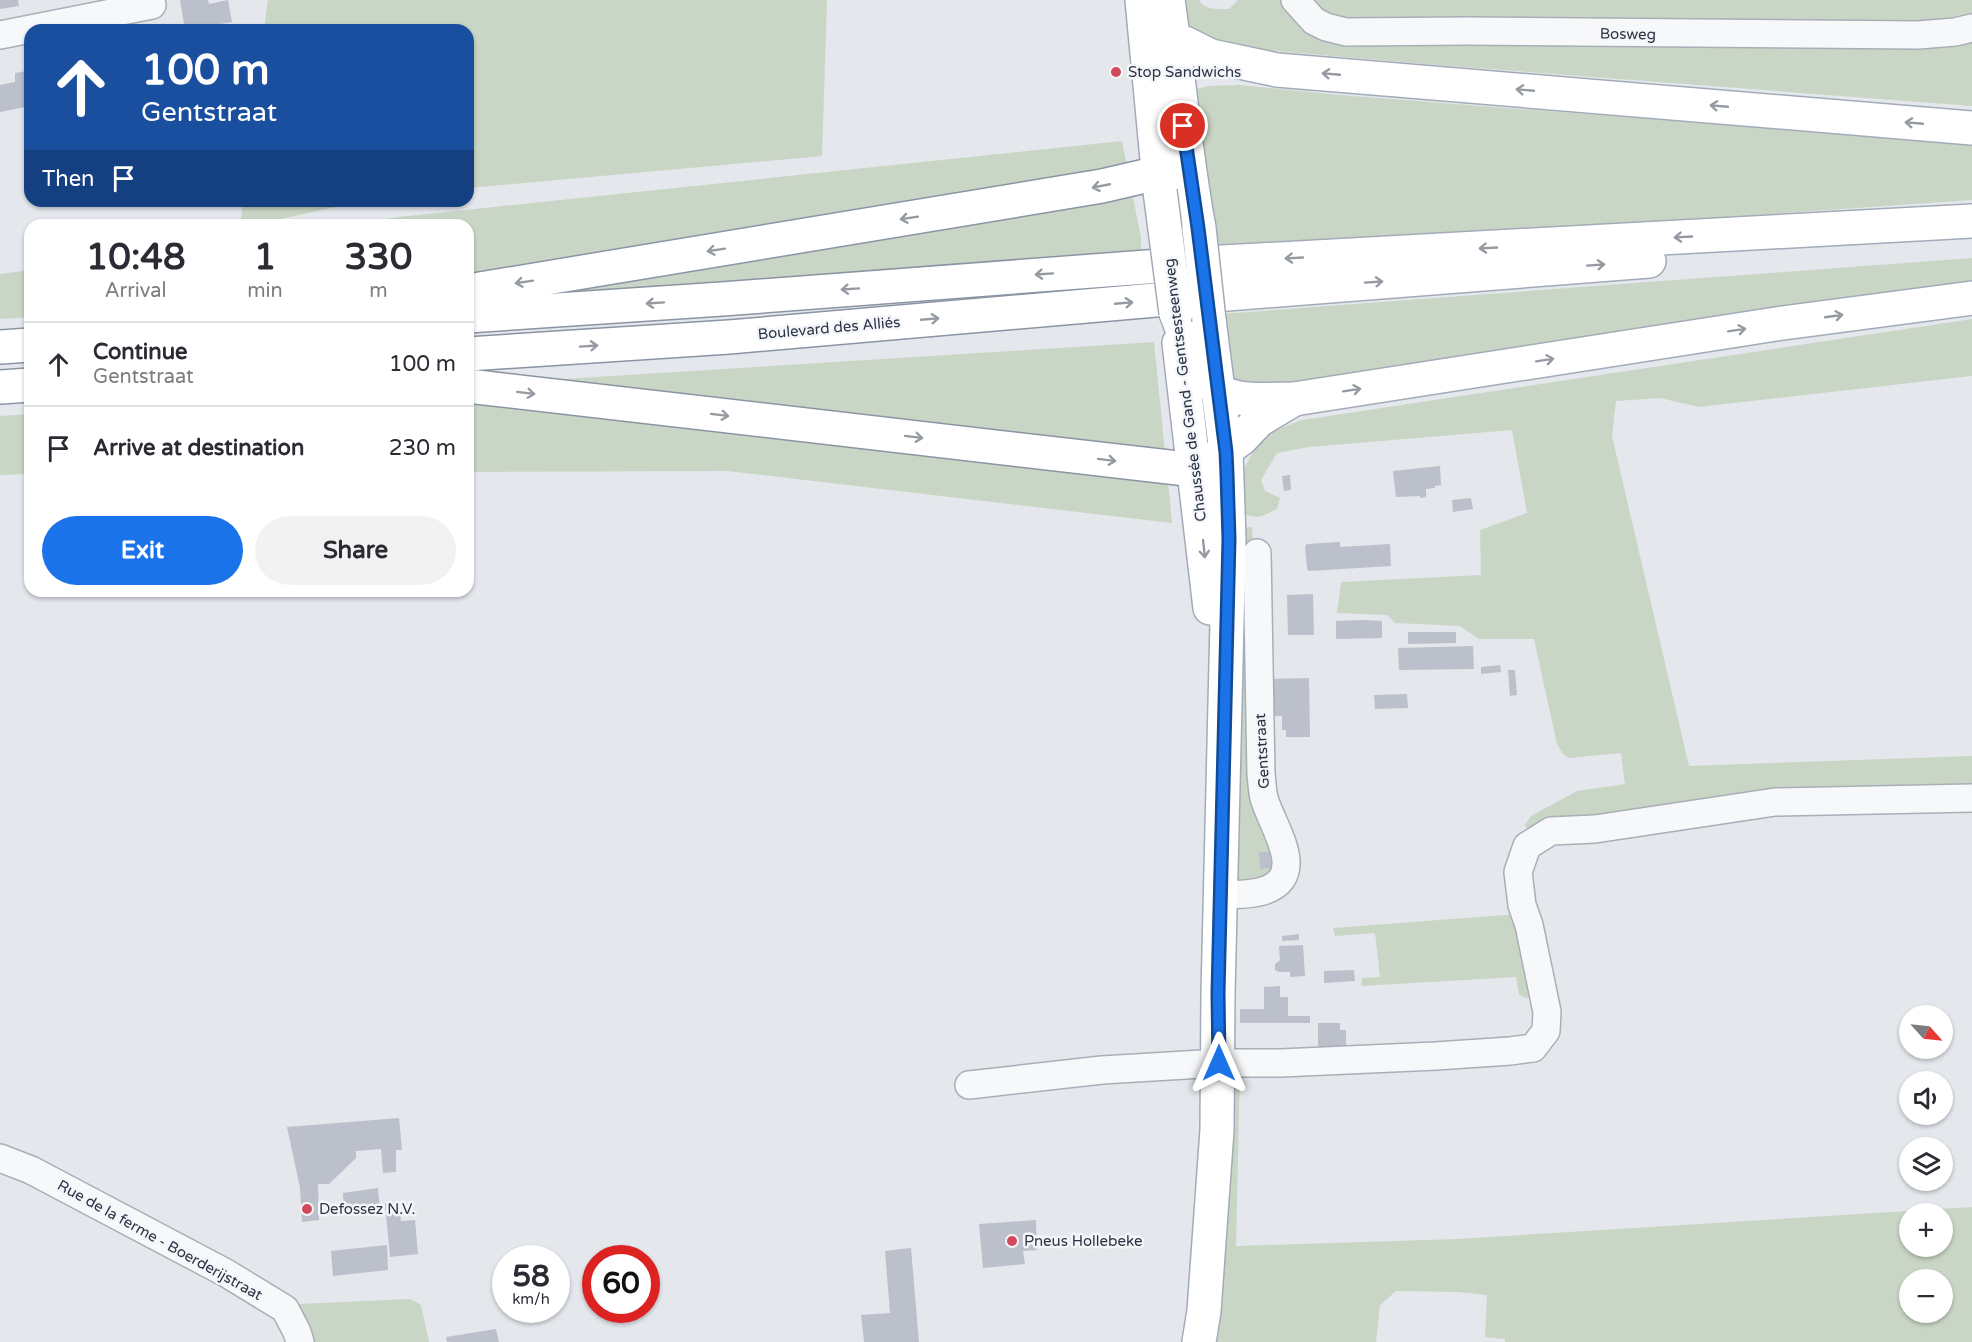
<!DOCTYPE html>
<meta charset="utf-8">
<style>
:root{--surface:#fff;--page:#f2f2f3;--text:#2b2b33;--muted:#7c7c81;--line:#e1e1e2;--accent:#1a73e8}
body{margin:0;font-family:"Varela Round",sans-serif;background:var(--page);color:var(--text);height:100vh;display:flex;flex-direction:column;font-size:22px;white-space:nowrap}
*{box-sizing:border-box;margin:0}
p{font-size:20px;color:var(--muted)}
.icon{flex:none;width:33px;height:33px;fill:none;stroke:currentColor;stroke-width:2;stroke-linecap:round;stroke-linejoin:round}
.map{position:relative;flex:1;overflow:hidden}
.drawer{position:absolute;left:24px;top:219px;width:450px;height:378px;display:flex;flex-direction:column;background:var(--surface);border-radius:18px;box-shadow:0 2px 4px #0004}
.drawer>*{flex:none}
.guide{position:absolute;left:24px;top:24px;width:450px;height:183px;border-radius:18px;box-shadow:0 2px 4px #0004;background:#1a4fa0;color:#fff;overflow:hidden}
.needle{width:39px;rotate:117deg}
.fabs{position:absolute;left:1899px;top:1005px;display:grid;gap:12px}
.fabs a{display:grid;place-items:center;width:54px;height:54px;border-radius:50%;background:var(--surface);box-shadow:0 2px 4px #0004;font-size:30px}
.speed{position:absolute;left:492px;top:1245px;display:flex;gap:12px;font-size:30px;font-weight:700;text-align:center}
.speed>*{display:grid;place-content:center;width:78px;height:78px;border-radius:50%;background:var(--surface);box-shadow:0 2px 4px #0004;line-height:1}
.speed small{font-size:15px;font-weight:400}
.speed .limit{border:9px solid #d22;background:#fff;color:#111}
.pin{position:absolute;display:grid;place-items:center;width:51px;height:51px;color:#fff;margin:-26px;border:3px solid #fff;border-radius:50%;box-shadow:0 2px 6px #0007}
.me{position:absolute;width:66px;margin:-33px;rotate:0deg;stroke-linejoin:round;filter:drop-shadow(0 0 4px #0008)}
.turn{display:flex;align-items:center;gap:21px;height:126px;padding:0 18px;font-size:27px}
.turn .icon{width:78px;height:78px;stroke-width:2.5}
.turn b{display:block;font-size:42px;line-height:51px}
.then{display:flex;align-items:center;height:57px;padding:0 18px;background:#0003;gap:12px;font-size:22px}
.eta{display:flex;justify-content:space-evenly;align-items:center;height:102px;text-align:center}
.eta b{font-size:36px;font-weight:800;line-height:42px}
.button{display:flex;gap:12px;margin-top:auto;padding:12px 18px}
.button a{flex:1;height:69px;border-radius:36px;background:var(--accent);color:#fff;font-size:24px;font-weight:800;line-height:69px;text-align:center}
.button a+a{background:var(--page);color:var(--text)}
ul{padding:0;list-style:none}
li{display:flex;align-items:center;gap:18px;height:84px;padding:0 18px;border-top:2px solid var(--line)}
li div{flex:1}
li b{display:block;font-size:22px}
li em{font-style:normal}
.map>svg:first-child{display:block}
.green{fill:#c9d6c5;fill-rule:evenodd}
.building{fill:#bbc0ca}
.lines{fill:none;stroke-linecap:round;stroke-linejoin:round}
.minor-casing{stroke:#a9aeb7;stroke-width:30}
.major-casing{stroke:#a3abb8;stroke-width:36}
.highway-casing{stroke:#8b94a3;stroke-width:36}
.minor{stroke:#f7f8fa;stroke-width:27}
.major{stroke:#fff;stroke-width:33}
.highway{stroke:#fff;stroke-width:33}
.major-bridge-casing{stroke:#a3abb8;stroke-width:36;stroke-linecap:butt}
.major-bridge{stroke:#fff;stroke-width:33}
.oneway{stroke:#959aa2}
.route-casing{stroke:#114b97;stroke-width:15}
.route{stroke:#1a73e8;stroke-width:10}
.poi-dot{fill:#d1495b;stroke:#f4f6f9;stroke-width:2}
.labels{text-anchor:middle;stroke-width:5;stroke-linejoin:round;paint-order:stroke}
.street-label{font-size:15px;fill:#2b3445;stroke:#f4f6f9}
.poi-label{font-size:15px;fill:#2b3445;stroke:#f4f6f9;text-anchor:start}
</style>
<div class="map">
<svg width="1972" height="1342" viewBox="0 0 1972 1342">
<rect width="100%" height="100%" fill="#e4e7ec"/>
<!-- green -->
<g class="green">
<path d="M268 0H827L822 156 468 188V30H264Z"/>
<path d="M1180 0H1199C1205 11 1218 9 1229 9L1238 0H1288L1306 24 1972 35V106L1437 65 1230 47C1215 42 1193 35 1185 19 1182 14 1182 6 1180 0Z"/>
<path d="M1308 0H1972V17L1957 22H1341L1325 15Z"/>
<path d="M1239 85 1340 95 1972 144V200L1686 220 1212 245 1193 104 1197 89 1208 86Z"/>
<path d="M1122 141 1141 238V267L468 306V225H344L399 217Z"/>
<path d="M243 201H364L253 225H240Z"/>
<path d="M1972 258V281L1287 390 1238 389 1227 374 1220 314Z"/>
<path d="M30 270V317L0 319V274Z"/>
<path d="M1972 319V376L1699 407 1660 398 1616 401 1612 436 1689 766 1972 756V792L1530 837 1525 825 1531 816 1577 791 1625 784 1621 753 1569 758 1563 754 1557 744 1534 639H1479L1460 626 1395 623 1387 615 1337 613 1341 582 1481 575 1480 530 1527 513 1512 430 1309 447 1277 453 1261 480 1265 491 1280 498 1277 509C1262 516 1258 520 1242 513V472L1257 445 1267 433 1302 420Z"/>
<path d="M1154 342 1172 523 727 471 468 472V385Z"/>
<path d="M30 414V474L0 475V416Z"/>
<path d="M1252 527 1268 824 1275 880 1236 883 1240 528Z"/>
<path d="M1518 914 1537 996 1527 998 1519 995 1516 977 1361 986 1362 978 1380 977 1375 933 1335 936 1333 928Z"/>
<path d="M1240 1069 1236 1246 1457 1239 1972 1207V1342H1505V1339L1485 1337 1487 1295 1458 1292 1396 1291 1380 1305 1376 1342H1214L1223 1284 1234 1070ZM1910 1214H1942V1246H1910ZM1910 1280H1942V1312H1910Z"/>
<path d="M410 1299 421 1305 429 1342H308L299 1304Z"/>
</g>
<!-- building -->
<g class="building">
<path d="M0 0H18L19 6 0 9Z"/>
<path d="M180 0H208L209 4 228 0 232 22 185 30Z"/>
<path d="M26 71 30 106 0 112V85L15 82V73Z"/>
<path d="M1440 466 1441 485 1435 486V488L1426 489V497L1420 498V496L1396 497 1393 471Z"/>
<path d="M1290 475 1291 490 1284 491 1282 476Z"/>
<path d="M1471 498 1473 509 1453 512 1452 500Z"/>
<path d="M1340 542V547L1390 544 1391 566 1309 571 1307 569 1305 546 1307 544Z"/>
<path d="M1313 594 1314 635H1288L1287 595Z"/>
<path d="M1363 620 1382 621V638L1336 639V621Z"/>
<path d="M1408 632H1456V643L1408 644Z"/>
<path d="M1473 646 1474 669 1399 670 1398 648Z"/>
<path d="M1500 665 1501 672 1481 674V667Z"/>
<path d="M1508 670H1515L1517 695 1510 696Z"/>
<path d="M1309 678 1310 737H1286V730H1282V716H1268L1267 679Z"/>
<path d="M1407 694 1408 708 1375 709 1374 695Z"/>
<path d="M1259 852H1270L1271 868 1260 869Z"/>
<path d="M1299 934V940L1282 941V936Z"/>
<path d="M1303 945 1305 976 1290 977V972H1279L1275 970V964L1280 960 1279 946Z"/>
<path d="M1354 970 1355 981 1324 983V971Z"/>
<path d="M1280 986V997H1288V1016H1310V1023H1240V1009H1264V987Z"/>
<path d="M1318 1023H1340V1030H1346V1049H1318Z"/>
<path d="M399 1118 402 1150H396V1172L383 1173 381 1149 356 1151V1158L329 1184H318L319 1220 302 1222 300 1188 287 1127Z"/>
<path d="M378 1188 380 1209 344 1213 343 1193Z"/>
<path d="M399 1202 401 1221 415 1220 418 1254 390 1257 385 1203Z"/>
<path d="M1036 1220 1037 1250 1023 1251 1025 1264 983 1268 979 1224Z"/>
<path d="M387 1245 388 1270 333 1276 331 1251Z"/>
<path d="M911 1248 919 1342H864L861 1315 890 1313 885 1251Z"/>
<path d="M496 1329 499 1342H447L446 1337Z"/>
</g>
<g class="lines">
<defs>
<g id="minor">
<path d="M1295 0 1314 21 1326 27 1346 32 1468 31 1918 35 1955 32 1972 28"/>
<path d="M0 35 152 5"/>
<path d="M1221 896C1234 894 1250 895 1263 891 1310 876 1272 827 1264 798 1262 790 1262 782 1261 774L1257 553"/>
<path d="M969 1085 1102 1070 1219 1063H1281L1436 1056 1510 1051 1533 1048 1546 1031 1547 1012 1529 925 1522 905 1518 872 1527 846 1551 831 1595 829 1775 802 1972 798"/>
<path d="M0 1158 31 1170 226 1273 285 1309 297 1332 300 1342"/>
</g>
<g id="major">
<path d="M1142 0 1160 191"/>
<path d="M1168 0C1179 76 1185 153 1199 228"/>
<path d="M1175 44 1185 43 1211 56 1277 70 1972 128"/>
<path d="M1186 264 1972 221"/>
<path d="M1190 297 1649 261"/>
<path d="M1176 313C1189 345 1198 391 1239 398 1256 401 1276 399 1294 399L1776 324 1972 298"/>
<path d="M1179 343 1210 608"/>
<path d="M1212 460 1241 439 1259 420 1294 399"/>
<path d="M1199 1342 1204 1311 1217 1130 1218 993 1229 539 1226 452 1209 320"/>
</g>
<g id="highway">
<path d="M468 291 1102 186 1158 173"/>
<path d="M468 316 722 299 1186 264"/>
<path d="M0 347 30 345"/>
<path d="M468 354 729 337 1190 297"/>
<path d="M468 386 1195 470"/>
<path d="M0 387 30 385"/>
</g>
</defs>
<!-- minor casing -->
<use href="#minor" class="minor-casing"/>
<!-- major casing -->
<use href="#major" class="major-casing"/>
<!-- highway casing -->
<use href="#highway" class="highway-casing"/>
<!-- minor -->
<use href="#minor" class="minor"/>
<!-- major -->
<use href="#major" class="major"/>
<!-- highway -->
<use href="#highway" class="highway"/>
<defs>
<g id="major-bridge">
<path d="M1160 191 1176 313"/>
<path d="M1199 228 1209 320"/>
</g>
</defs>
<!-- major-bridge casing -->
<use href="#major-bridge" class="major-bridge-casing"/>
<!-- major-bridge -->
<use href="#major-bridge" class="major-bridge"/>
</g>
<!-- one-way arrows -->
<defs><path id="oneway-shaft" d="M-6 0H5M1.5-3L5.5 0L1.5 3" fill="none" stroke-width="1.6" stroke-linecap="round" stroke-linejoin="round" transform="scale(1.5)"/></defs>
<g class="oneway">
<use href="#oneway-shaft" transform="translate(1331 74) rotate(-175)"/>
<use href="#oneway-shaft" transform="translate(1525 90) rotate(-175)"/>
<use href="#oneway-shaft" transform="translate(1719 106) rotate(-175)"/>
<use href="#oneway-shaft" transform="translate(1914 123) rotate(-175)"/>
<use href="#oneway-shaft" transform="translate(1101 186) rotate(169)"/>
<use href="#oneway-shaft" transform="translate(909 218) rotate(171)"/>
<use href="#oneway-shaft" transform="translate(1683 237) rotate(177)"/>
<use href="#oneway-shaft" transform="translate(1488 248) rotate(177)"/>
<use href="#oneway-shaft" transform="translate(716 250) rotate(171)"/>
<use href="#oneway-shaft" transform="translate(1294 258) rotate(177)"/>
<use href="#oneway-shaft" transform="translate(1596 265) rotate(-4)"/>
<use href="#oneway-shaft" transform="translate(1044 274) rotate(176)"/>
<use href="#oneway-shaft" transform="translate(524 282) rotate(171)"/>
<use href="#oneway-shaft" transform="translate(1374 282) rotate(-4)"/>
<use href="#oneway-shaft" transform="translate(850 289) rotate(176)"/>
<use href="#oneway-shaft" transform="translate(655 303) rotate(176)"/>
<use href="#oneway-shaft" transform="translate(1124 303) rotate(-5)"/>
<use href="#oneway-shaft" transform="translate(1834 316) rotate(-8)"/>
<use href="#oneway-shaft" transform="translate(930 319) rotate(-5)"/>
<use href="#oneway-shaft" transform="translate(1737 330) rotate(-9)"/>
<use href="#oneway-shaft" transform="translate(589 346) rotate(-4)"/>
<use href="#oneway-shaft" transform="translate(1545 360) rotate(-9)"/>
<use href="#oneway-shaft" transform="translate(1352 390) rotate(-9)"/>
<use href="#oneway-shaft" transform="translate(526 393) rotate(7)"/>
<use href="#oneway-shaft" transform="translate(720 415) rotate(7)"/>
<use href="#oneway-shaft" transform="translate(914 437) rotate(7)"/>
<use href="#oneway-shaft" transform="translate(1107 460) rotate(7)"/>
<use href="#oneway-shaft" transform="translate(1204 549) rotate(84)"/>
</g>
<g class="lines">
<defs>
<path id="route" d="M1183 126 1198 228 1226 452 1227 474 1229 539 1218 993 1219 1063"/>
</defs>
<!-- route casing -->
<use href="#route" class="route-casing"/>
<!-- route -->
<use href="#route" class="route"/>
</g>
<!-- markers -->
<g class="poi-dot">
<circle cx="1116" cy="72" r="6"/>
<circle cx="307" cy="1209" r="6"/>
<circle cx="1012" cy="1241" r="6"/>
</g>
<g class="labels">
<!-- street labels -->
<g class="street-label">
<text transform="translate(1628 34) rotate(1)" y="5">Bosweg</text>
<text transform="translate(829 328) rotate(-5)" y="5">Boulevard des Alliés</text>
<text transform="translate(1185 390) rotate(-97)" y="5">Chaussée de Gand - Gentsesteenweg</text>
<text transform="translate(1262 751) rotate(-93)" y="5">Gentstraat</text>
<text transform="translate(160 1240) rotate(29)" y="5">Rue de la ferme - Boerderijstraat</text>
</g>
<!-- poi labels -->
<g class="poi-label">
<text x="1128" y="77">Stop Sandwichs</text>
<text x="319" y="1214">Defossez N.V.</text>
<text x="1024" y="1246">Pneus Hollebeke</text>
</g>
</g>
</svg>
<div class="fabs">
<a><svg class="needle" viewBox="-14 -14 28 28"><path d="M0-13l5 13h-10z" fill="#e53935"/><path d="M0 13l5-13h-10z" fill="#7c7c81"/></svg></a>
<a><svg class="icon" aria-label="sound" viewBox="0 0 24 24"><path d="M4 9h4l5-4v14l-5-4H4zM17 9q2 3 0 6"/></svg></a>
<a><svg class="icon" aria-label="layers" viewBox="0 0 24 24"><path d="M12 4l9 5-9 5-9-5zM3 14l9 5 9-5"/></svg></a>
<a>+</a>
<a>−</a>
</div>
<div class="speed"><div>58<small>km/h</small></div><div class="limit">60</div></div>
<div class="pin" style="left:1183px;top:126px;background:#d93025"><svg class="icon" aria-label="arrive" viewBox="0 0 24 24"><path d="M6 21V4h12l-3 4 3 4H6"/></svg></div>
<svg class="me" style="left:1219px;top:1063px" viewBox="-20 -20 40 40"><path d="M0-17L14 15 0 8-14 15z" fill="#1a73e8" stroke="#fff" stroke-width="4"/></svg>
<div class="guide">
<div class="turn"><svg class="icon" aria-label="ahead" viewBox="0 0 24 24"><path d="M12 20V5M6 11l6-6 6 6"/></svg><div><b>100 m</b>Gentstraat</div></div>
<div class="then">Then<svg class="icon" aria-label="arrive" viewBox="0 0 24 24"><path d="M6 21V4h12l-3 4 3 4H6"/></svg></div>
</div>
<section class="drawer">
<div class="eta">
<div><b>10:48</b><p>Arrival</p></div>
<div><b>1</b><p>min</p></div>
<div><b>330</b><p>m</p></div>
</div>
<ul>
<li><svg class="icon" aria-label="ahead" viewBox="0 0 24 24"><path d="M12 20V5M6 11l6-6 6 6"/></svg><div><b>Continue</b><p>Gentstraat</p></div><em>100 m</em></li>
<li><svg class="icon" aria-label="arrive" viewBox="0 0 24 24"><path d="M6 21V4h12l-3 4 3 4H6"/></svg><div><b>Arrive at destination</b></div><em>230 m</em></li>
</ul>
<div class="button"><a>Exit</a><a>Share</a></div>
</section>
</div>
